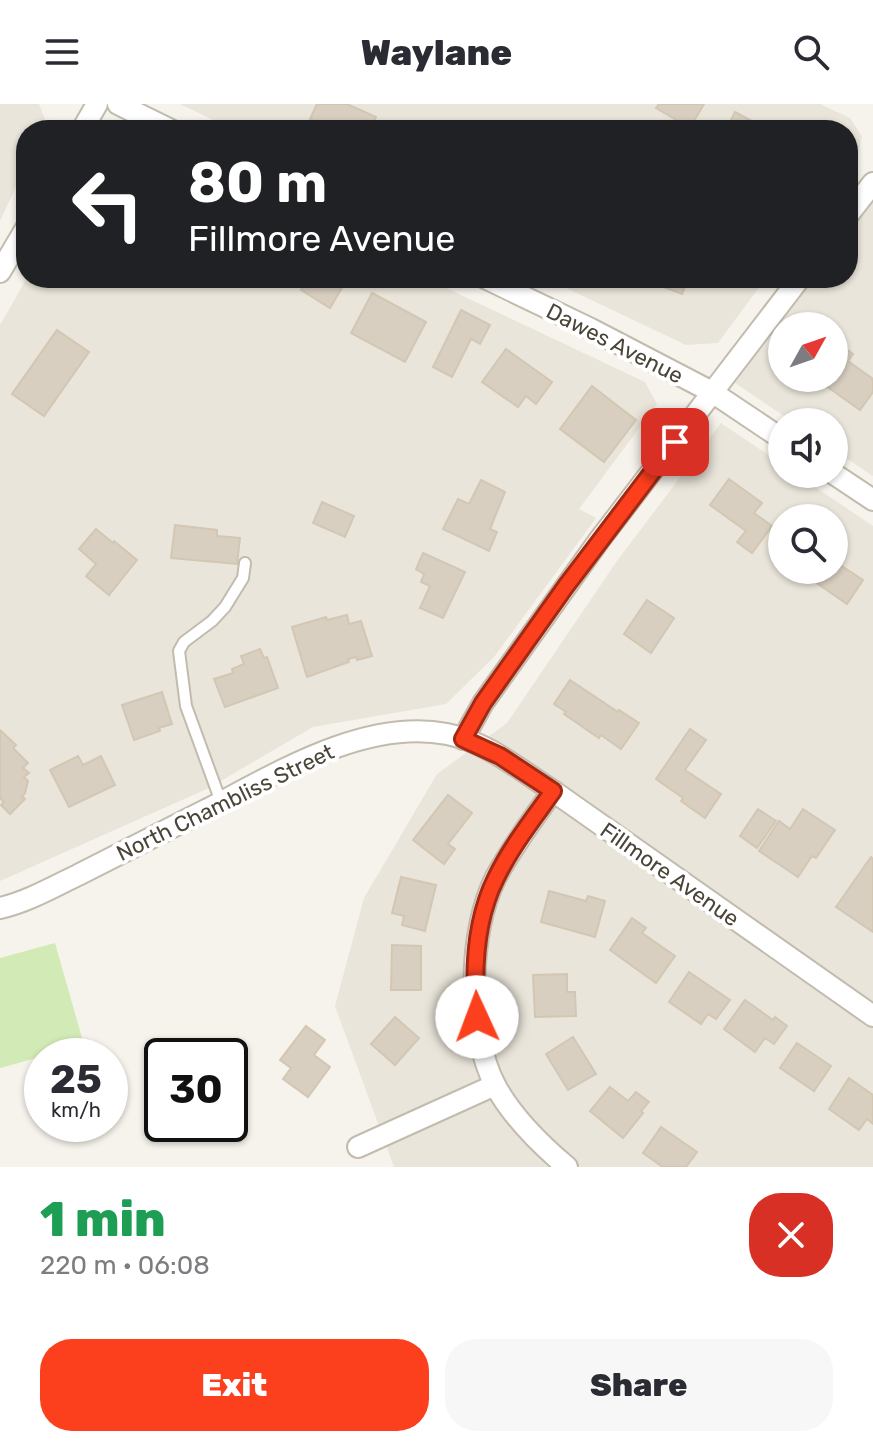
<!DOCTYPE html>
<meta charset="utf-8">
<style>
:root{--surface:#fff;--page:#f7f7f7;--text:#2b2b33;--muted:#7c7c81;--accent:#fc3f1d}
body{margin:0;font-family:Rubik,sans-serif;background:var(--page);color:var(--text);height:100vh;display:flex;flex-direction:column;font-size:30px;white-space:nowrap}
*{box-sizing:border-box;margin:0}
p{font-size:26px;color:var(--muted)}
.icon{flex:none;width:44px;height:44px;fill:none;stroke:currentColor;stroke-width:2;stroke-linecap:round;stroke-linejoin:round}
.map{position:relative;height:1063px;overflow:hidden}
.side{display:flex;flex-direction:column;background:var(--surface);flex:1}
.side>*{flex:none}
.hud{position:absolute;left:16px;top:16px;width:842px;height:168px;border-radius:32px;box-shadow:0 2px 6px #0004;background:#202124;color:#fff;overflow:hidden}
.needle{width:52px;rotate:50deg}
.controls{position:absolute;left:768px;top:208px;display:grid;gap:16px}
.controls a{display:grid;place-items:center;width:80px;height:80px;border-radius:50%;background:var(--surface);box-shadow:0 2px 6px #0004;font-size:40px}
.speed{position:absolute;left:24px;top:934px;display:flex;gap:16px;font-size:40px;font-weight:700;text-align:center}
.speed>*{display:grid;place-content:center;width:104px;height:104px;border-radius:50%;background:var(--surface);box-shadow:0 2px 6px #0004;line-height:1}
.speed small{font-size:20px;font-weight:400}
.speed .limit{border:4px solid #111;border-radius:12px;background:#fff;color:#111}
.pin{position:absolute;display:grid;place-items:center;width:68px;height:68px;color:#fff;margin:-34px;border-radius:16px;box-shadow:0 4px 12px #0006}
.me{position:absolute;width:88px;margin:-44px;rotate:358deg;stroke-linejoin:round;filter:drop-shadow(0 0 6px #0008)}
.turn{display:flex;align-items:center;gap:28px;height:168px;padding:0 40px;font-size:36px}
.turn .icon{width:104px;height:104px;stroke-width:2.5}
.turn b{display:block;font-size:56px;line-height:68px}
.round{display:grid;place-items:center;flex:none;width:84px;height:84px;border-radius:32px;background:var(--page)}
.headline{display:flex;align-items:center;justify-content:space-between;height:136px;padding:0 40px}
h1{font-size:48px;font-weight:800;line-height:60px;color:#1e9e55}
.cta{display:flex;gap:16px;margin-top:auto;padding:16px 40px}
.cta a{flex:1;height:92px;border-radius:32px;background:var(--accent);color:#fff;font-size:32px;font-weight:800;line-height:92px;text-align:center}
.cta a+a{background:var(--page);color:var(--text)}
header{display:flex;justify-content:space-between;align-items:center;height:104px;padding:0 40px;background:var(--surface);font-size:36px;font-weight:800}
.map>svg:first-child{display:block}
.residential{fill:#eae5da;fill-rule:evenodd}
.green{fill:#d2eab5}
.building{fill:#d8cfc1;stroke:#d3c7b4;stroke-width:2}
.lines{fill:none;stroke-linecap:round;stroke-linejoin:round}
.lane-casing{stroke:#c2bbae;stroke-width:14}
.street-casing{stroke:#c2bbae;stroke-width:24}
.lane{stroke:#fff;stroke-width:10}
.street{stroke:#fff;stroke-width:20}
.route-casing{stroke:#a42913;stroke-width:20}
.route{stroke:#fc3f1d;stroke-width:14}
.labels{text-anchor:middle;stroke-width:8;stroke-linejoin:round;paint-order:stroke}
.street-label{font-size:22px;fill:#4b4439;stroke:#fff}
</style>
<header><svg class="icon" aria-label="menu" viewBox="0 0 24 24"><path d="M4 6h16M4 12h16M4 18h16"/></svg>Waylane<svg class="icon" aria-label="search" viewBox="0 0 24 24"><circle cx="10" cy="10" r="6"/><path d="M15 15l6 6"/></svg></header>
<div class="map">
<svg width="873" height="1063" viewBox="0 0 873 1063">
<rect width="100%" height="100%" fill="#f6f3ec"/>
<!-- residential -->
<g class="residential">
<path d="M0 0H39L46 18 42 26H26V61L0 117Z"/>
<path d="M180 0H820L850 14 862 32 858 52 848 66V26H234Z"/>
<path d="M873 89V372L834 346V318H793L735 279 811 174H848V124ZM782 222H834V274H782Z"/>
<path d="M27 174H425L645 278 657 300 579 405 596 414 494 553 446 600 313 623 209 684 0 777V221Z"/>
<path d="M545 174H766L718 239 686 241Z"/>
<path d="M721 319 782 360V370H796L873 422V1063H394L335 902 364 794 437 670 507 619 617 457ZM782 414H834V466H782Z"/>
</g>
<!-- green -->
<path class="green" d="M55 839 84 941 0 964V854Z"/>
<!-- building -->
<g class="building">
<path d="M317 0H347L376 13 370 26H336L310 15Z"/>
<path d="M659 0H704L690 24 656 4Z"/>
<path d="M735 8 769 26H726Z"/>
<path d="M308 174H340L346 177 330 204 301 186Z"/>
<path d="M640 174H688L682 190Z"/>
<path d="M372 189 426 218 405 258 351 229Z"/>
<path d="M461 206 490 221 480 240 471 235 452 273 433 263Z"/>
<path d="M57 226 89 248 44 312 12 290Z"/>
<path d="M834 237 853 250 848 257 873 275V288L860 306 815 274H834Z"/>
<path d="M506 245 552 278 536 300 526 292 518 303 482 278Z"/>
<path d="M592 282 636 316 604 358 560 325Z"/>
<path d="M729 375 762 399 754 409 772 422 752 449 737 438 746 427 710 401Z"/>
<path d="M481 376 505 388 490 425 497 428 489 447 443 425 458 395 469 400Z"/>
<path d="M322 398 354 412 345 433 313 419Z"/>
<path d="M175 421 217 426V432L240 434 237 460 171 454Z"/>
<path d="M96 425 113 439 114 437 137 456 109 491 86 472 96 460 79 445Z"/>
<path d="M423 449 465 468 443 514 420 504 430 482 421 478 424 470 416 465Z"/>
<path d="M834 457 863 476 847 500 798 466H834Z"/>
<path d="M647 496 674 514 651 549 624 530Z"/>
<path d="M347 511 349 520 361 517 372 552 357 556 356 553 348 555 349 558 307 573 292 523 326 513 327 516Z"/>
<path d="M260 545 264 554 267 553 278 584 225 603 214 575 233 569 232 565 244 560 241 552Z"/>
<path d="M570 576 618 608 619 606 639 619 621 645 601 631 599 634 564 610 566 608 554 600Z"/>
<path d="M162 588 172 620 159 624 160 627 134 636 122 601Z"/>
<path d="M690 625 706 636 685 666 721 690 705 714 681 697 683 694 656 675Z"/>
<path d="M0 626 16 641 13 644 28 659 23 664 29 669 24 673 28 677 25 689 22 693 25 695 10 710 1 701 4 698 0 694Z"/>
<path d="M78 652 83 661 101 652 115 681 69 703 50 666Z"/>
<path d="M448 691 472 709 448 740 455 745 444 760 413 736Z"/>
<path d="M758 705 776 717 757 744 740 732Z"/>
<path d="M803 705 835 726 816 754 812 752 798 773 759 747 779 717 790 725Z"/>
<path d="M871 753 873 755V828L836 803Z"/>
<path d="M401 773 436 781 425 827 402 821 404 812 392 809Z"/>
<path d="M549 787 586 797 588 792 605 797 595 833 541 818Z"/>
<path d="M632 814 646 824 642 829 675 852 656 879 610 846Z"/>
<path d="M392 841 421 842V886H391Z"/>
<path d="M689 868 730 896 716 915 708 910 701 920 669 898Z"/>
<path d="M567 870V888H575L576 912 535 913 533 871Z"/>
<path d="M745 896 773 916 775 913 787 922 774 940 765 934 755 948 724 925Z"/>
<path d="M395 913 419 934 395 961 371 940Z"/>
<path d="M306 922 325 936 314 951 330 963 308 993 283 975 291 964 280 956Z"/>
<path d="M573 933 596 970 568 986 546 950Z"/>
<path d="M797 939 831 962 814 987 780 964Z"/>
<path d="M849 974 873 991V1020L867 1015 859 1026 829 1005Z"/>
<path d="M610 983 628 997 636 988 649 998 641 1007 643 1009 623 1034 590 1007Z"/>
<path d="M661 1023 697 1048 686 1063H663L643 1049Z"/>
</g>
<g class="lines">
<defs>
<path id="lane" d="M221 698 186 602 179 547 184 538 212 517 225 503 243 474 245 459"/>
<g id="street">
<path d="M118 0 171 26"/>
<path d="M82 26 97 0"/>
<path d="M848 111 873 79"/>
<path d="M0 168 26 124"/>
<path d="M485 174 591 225 712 288 782 335"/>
<path d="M834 370 873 396"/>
<path d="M463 635 483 599 600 435 800 174"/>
<path d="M553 687C533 715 512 743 496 773 468 828 467 926 495 981 511 1011 541 1041 567 1063"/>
<path d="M0 804C27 798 53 783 78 771 122 749 165 727 208 705 277 669 366 614 447 630 487 638 520 666 553 687L873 912"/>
<path d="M358 1043 495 981"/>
</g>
</defs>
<!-- lane casing -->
<use href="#lane" class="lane-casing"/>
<!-- street casing -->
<use href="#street" class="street-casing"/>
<!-- lane -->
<use href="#lane" class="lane"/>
<!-- street -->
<use href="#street" class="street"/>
</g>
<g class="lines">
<defs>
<path id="route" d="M477 913C473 868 475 816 496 774 511 743 533 715 553 687L500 652 463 635 483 599 566 482 675 338"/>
</defs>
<!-- route casing -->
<use href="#route" class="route-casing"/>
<!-- route -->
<use href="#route" class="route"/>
</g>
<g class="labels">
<!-- street labels -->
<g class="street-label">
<text transform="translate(615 239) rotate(27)" y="8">Dawes Avenue</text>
<text transform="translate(225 698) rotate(-26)" y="8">North Chambliss Street</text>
<text transform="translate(670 770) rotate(35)" y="8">Fillmore Avenue</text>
</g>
</g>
</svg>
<div class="controls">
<a><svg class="needle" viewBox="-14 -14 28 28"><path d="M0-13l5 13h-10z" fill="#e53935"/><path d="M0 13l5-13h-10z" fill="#7c7c81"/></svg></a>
<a><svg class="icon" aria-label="sound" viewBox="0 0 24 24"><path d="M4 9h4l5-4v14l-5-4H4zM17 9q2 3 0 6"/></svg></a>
<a><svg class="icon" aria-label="search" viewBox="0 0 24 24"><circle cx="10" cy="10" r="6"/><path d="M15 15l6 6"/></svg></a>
</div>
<div class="speed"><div>25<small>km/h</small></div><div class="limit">30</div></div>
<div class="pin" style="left:675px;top:338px;background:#d93025"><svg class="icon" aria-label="arrive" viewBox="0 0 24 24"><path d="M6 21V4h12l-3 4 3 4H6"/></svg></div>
<svg class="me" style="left:477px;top:913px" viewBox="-20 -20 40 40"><circle r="19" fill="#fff"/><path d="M0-13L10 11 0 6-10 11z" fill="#fc3f1d"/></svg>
<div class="hud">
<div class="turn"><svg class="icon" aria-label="left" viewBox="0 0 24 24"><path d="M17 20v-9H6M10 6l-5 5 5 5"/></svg><div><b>80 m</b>Fillmore Avenue</div></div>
</div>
</div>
<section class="side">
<div class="headline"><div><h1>1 min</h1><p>220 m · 06:08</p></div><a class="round" style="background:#d93025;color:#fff"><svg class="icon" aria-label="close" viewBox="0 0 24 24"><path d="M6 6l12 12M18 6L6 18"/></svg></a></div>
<div class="cta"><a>Exit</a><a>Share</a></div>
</section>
